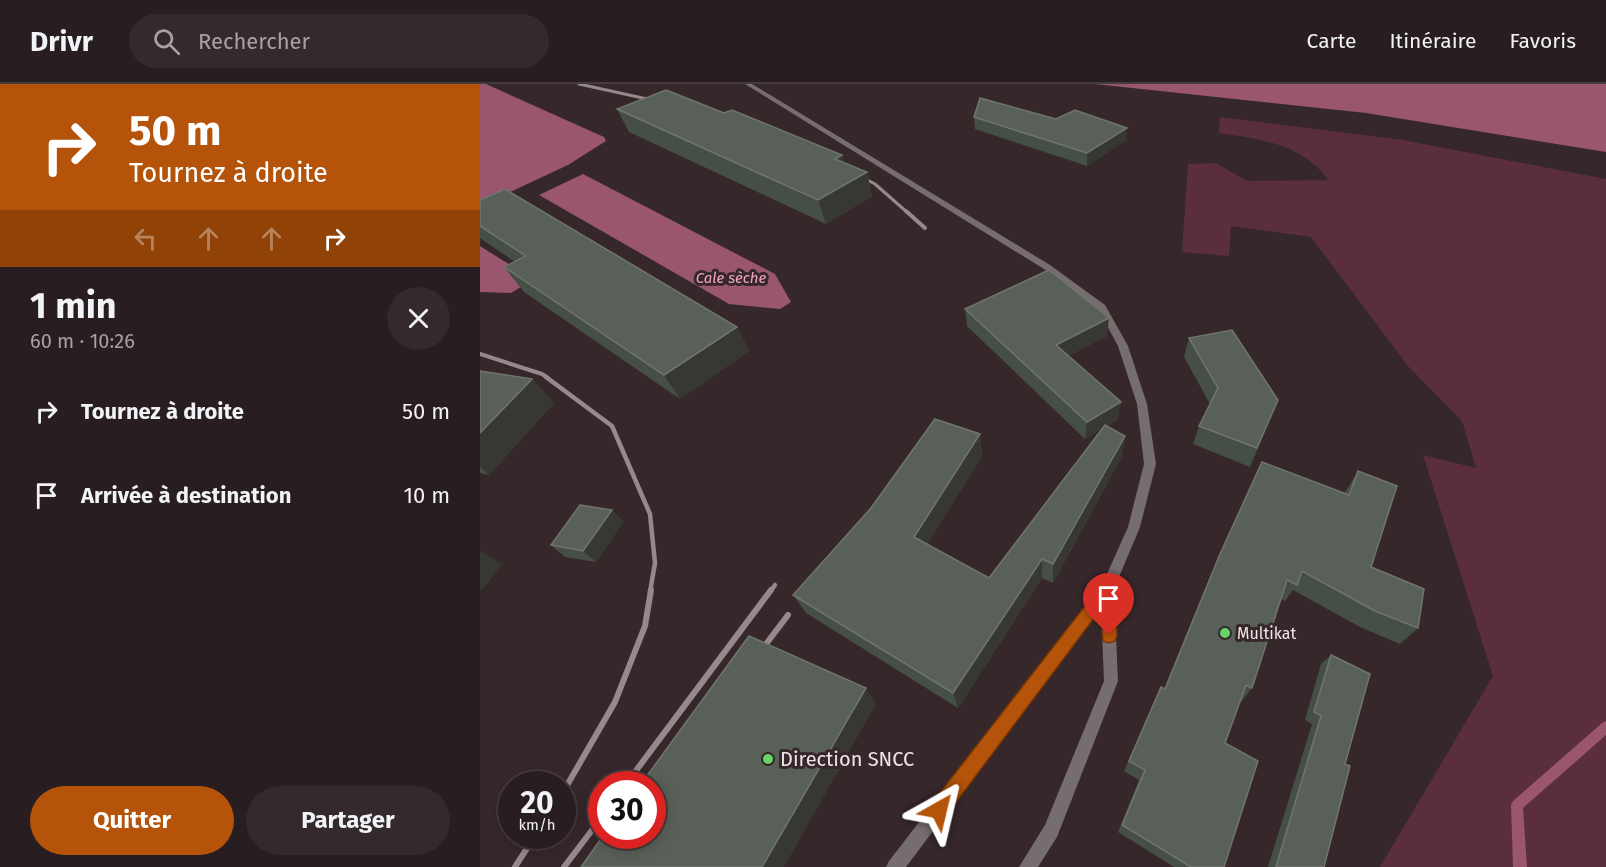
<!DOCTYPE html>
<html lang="fr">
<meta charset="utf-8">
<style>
:root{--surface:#281d20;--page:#342a2d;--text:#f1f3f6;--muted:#a5a2a5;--line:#443b3e;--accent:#b45309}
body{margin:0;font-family:"Fira Sans",sans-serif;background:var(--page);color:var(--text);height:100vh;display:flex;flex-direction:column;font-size:22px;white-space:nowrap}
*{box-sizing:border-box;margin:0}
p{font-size:20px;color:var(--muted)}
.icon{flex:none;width:33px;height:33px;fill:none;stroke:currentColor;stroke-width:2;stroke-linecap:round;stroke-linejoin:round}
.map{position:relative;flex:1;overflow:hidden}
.panel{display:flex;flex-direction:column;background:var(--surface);width:480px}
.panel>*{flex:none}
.hud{background:#b45309;color:#fff;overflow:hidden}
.speed{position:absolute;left:18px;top:687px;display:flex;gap:12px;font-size:30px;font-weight:700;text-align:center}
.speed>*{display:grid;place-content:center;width:78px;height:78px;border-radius:50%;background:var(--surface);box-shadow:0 3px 15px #0003,0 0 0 2px var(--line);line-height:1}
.speed small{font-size:15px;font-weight:400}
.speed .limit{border:9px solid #d22;background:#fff;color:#111}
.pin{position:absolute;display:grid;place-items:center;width:51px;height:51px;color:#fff;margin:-62px -26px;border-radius:50% 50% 50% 0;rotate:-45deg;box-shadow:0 0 6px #0007}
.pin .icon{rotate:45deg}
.me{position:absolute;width:66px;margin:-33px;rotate:37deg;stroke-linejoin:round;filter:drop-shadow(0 0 4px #0008)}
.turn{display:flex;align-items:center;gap:21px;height:126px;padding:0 30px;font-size:27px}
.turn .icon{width:78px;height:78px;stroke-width:2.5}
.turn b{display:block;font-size:42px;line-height:51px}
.lanes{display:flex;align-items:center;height:57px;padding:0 30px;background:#0003;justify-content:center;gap:30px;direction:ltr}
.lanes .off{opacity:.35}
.round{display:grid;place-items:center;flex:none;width:63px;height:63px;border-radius:32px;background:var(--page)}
.overview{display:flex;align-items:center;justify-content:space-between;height:102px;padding:0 30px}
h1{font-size:36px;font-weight:700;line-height:45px}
.action{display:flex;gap:12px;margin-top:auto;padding:12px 30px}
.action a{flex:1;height:69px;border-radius:36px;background:var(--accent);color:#fff;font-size:24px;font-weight:700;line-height:69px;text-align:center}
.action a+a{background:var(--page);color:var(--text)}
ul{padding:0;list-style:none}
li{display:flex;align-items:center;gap:18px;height:84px;padding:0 30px}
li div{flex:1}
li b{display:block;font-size:22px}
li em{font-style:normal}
header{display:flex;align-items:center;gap:36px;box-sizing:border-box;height:84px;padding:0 30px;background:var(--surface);border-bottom:2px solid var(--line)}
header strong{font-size:28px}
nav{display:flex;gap:33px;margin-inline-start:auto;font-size:21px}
.search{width:420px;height:54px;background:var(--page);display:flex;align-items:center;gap:15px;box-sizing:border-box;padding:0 21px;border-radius:33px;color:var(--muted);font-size:22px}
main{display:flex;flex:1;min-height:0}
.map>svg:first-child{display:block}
.green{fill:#5a2e3e}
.water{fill:#99566e}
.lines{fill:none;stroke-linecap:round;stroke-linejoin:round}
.stream{fill:#99566e;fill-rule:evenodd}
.street{fill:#756d6f;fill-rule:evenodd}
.rail-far3{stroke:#96898d;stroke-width:3}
.rail-far2{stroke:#96898d;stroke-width:4}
.rail-far1{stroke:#96898d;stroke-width:4.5}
.rail{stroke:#96898d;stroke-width:6}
.wall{fill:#464f45}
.shaded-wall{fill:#383833}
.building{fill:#586057;stroke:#70756e;stroke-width:1.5}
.route{fill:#b45309;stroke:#753606;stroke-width:1.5}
.poi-dot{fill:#66d467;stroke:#36272b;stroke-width:2}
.labels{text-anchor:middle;stroke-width:6;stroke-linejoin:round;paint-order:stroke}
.far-water-label{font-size:15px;font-style:italic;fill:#f5a6c0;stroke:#36272b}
.poi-label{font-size:16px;fill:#f0e6e9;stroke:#36272b;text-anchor:start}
.near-poi-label{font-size:20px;fill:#f0e6e9;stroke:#36272b;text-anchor:start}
</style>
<header>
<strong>Drivr</strong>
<div class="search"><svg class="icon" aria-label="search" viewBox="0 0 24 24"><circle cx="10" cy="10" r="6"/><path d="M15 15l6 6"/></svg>Rechercher</div>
<nav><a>Carte</a><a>Itinéraire</a><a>Favoris</a></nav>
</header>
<main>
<section class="panel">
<div class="hud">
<div class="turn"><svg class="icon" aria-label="right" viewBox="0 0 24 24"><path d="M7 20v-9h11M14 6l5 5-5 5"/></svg><div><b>50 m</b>Tournez à droite</div></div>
<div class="lanes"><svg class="icon off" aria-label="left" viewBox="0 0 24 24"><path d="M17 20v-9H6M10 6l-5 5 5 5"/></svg><svg class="icon off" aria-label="ahead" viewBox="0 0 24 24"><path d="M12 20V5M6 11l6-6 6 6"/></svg><svg class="icon off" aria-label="ahead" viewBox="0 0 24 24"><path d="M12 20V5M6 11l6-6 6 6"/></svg><svg class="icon" aria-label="right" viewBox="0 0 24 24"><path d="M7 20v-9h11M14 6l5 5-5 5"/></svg></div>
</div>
<div class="overview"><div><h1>1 min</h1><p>60 m · 10:26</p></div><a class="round"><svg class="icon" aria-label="close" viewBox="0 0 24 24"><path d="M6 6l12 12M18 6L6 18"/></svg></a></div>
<ul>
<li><svg class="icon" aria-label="right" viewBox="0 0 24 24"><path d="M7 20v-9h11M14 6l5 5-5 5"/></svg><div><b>Tournez à droite</b></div><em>50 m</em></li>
<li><svg class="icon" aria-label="arrive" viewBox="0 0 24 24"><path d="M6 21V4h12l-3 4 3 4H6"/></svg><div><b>Arrivée à destination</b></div><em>10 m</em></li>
</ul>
<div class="action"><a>Quitter</a><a>Partager</a></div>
</section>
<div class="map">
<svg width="1126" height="783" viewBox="0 0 1126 783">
<rect width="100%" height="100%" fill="#36272b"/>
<!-- green -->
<path class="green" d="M740 33 923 56 1126 95V783H900L1013 592 943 371 996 384 982 337 928 282 831 153 751 142 749 172 702 168 708 80 736 79 767 97 848 96C823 60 780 55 739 49Z"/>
<!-- water -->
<g class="water">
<path d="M0 0H6L124 53 126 57 88 81 0 122Z"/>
<path d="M615 0H1126V68L886 29Z"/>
<path d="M103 90 295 190 311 218 300 225 249 220 59 111Z"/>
<path d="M0 162 51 194 52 196 31 209 0 208Z"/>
</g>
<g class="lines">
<!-- stream -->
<path class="stream" d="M1126 637V651L1043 724 1047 783H1033L1031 721 1033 717 1122 639Z"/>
<!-- street -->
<path class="street" d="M265 0H272L570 181 625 221 648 262 667 320 676 380 660 443 634 505 638 597 577 753 558 783H539L565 741 624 597 621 524 426 783H406L409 777 622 501 648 443 664 380 657 320 638 262 618 225 564 185Z"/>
<!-- rail-far3 -->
<g class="rail-far3">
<path d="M99 0 181 18"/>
<path d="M374 89 395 100 428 129"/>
</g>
<!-- rail-far2 -->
<g class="rail-far2">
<path d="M426 127 445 144"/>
<path d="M0 270 62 290 68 294"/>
</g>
<!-- rail-far1 -->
<g class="rail-far1">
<path d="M66 293 132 342 170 430 175 479 170 508"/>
<path d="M290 508 295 501"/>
</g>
<!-- rail -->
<g class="rail">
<path d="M277 572 308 531"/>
<path d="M146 700 291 506"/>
<path d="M82 710 135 618 165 542 171 506"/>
<path d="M35 783 55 752"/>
<path d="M84 783 122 733"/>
</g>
</g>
<!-- wall -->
<g class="wall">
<path d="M137 25 244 29 362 71 364 79 387 88 392 112 346 140 149 48Z"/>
<path d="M494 33 646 56 607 82 495 45Z"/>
<path d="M0 116 257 243 269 267 200 315 44 208 24 183 35 178 0 154Z"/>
<path d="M485 225 627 252 588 272 638 335 627 342 645 352 641 374 573 499 562 494 478 624 326 529 313 511 500 350 502 372 447 460 509 494 623 344 605 355 487 242Z"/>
<path d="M709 254 798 316 770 383 713 360 719 342 730 320 704 273Z"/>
<path d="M0 287 52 295 74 319 9 391 0 389Z"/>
<path d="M782 378 864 410 878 387 891 483 938 544 920 560 880 543 813 506 805 517 801 515 772 604 761 618 760 617 745 659 744 783H694L638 748 659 696 644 687 681 603 684 605 732 488Z"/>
<path d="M132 426 143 438 116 478 85 473 71 461Z"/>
<path d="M851 571 865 680 844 783H788L832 640 825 636 841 580Z"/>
</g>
<!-- shaded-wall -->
<g class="shaded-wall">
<path d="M647 44 646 56 607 82V69Z"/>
<path d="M362 71 368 95 355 75Z"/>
<path d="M387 88 392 112 346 140 338 116Z"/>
<path d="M629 234 627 252 576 279V261Z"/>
<path d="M257 243 269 267 200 315 184 291Z"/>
<path d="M52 295 74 319 9 391 0 383V349Z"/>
<path d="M641 318 638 335 605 355 607 338Z"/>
<path d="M500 350 502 372 440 472 434 453Z"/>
<path d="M645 352 641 374 573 499V480Z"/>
<path d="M132 426 143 438 116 478 103 467Z"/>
<path d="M0 466 22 481 0 508Z"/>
<path d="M562 475V494L478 624 473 609Z"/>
<path d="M386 604 396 620 304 783H282Z"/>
</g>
<!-- building -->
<g class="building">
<path d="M186 6 244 29 252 26 362 71 355 75 387 88 338 116 137 25Z"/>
<path d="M500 14 576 35 595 26 647 44 607 69 494 33Z"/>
<path d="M25 105 257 243 184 291 24 183 46 172 0 142V116Z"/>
<path d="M569 186 629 234 576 261 641 318 607 338 485 225Z"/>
<path d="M752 246 798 316 777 364 719 342 738 304 709 254Z"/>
<path d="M0 287 52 295 0 349Z"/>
<path d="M455 335 500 350 434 453 509 494 625 341 645 352 573 480 562 475 473 609 313 511 391 424Z"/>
<path d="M782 378 869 411 878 387 917 402 891 483 944 505 938 544 895 527 822 487 817 501 807 496 772 604 766 601 745 659 778 677 744 783H711L642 741 665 686 649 677 681 603 685 605 740 470Z"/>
<path d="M100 421 132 426 103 467 71 461Z"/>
<path d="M269 552 386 604 282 783H101L123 752H172V700H161Z"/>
<path d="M851 571 890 590 865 680 870 682 844 783H796L841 632 834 628Z"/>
</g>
<!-- route -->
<path class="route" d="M627 498 632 500 635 505 637 551 635 557 629 559 623 557 620 526 465 733 459 736 452 733 449 726 452 719 622 500Z"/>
<!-- markers -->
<g class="poi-dot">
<circle cx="745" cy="549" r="6"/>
<circle cx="288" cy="675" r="6"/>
</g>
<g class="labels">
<!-- far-water labels -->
<g class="far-water-label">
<text x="251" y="199">Cale sèche</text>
</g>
<!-- poi labels -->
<g class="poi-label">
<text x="757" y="555">Multikat</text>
</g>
<!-- near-poi labels -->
<g class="near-poi-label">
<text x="300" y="682">Direction SNCC</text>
</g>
</g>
</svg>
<div class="speed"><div>20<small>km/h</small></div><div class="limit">30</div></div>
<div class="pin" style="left:629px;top:551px;background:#d93025"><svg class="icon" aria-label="arrive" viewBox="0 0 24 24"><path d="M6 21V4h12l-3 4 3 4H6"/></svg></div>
<svg class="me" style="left:459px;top:726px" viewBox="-20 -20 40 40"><path d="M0-17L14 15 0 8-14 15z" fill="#b45309" stroke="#fff" stroke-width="4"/></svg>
</div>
</main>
